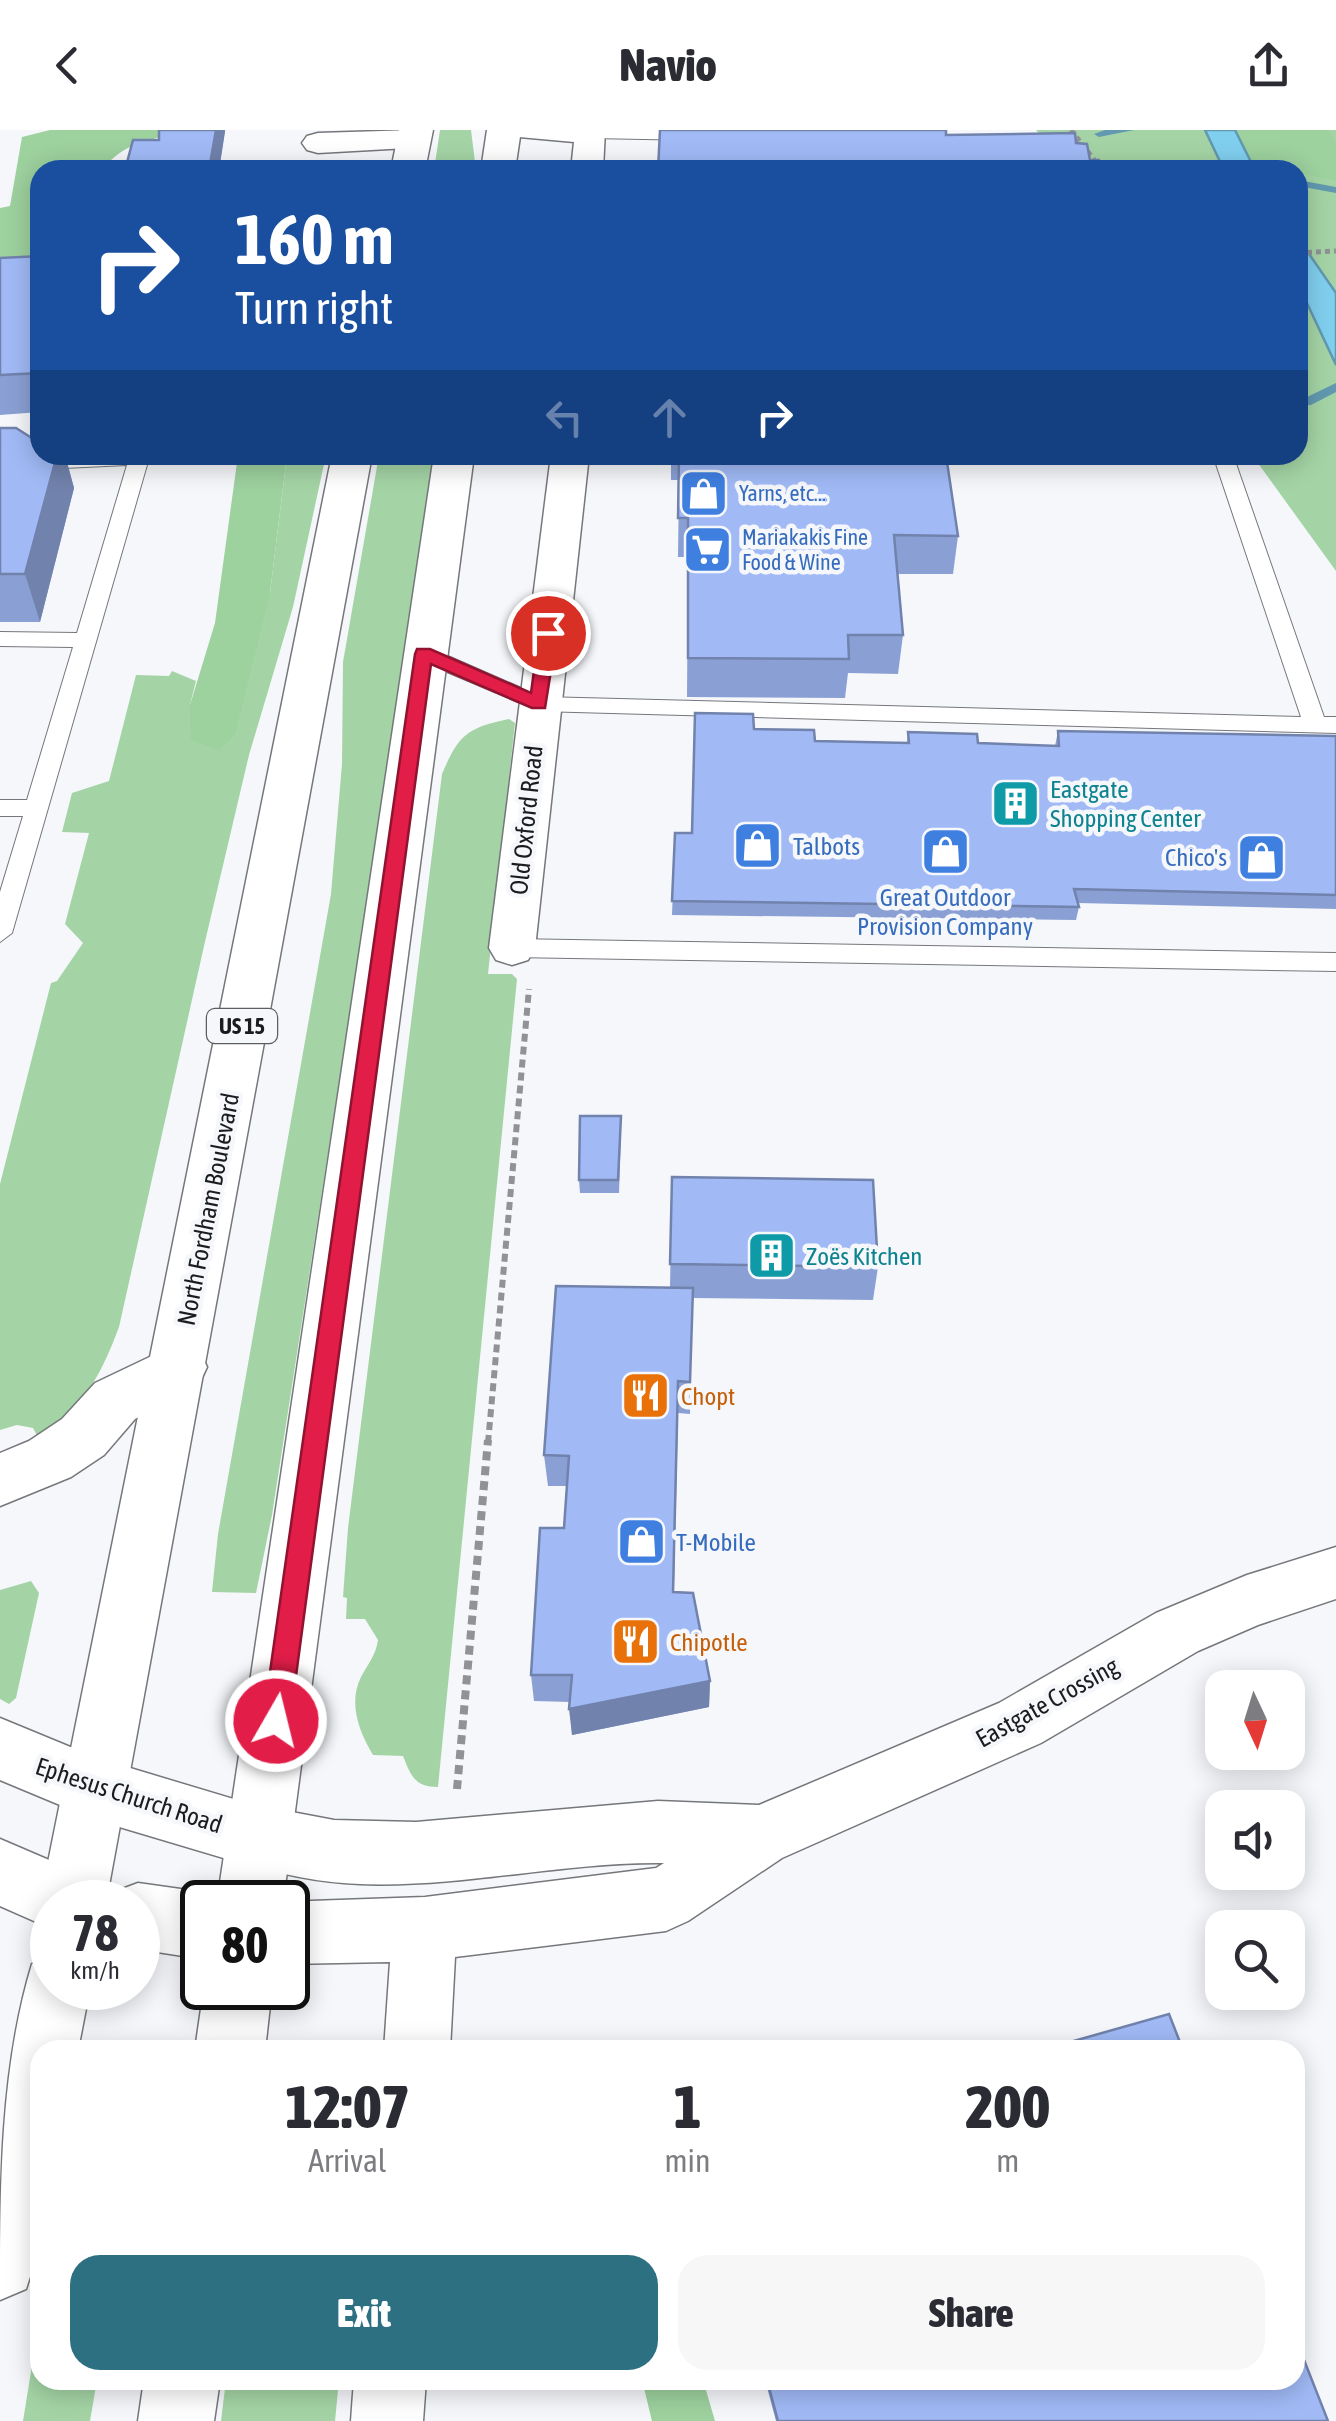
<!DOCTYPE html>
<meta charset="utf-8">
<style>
:root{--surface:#fff;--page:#f7f7f7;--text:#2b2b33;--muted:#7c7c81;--accent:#2d7082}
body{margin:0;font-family:"Asap Condensed",sans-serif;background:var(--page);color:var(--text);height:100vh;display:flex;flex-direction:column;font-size:38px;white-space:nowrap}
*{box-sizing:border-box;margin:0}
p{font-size:32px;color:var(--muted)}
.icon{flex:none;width:55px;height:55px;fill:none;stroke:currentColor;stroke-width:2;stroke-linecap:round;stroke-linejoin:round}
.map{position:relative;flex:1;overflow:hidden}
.drawer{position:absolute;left:30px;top:1910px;width:1275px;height:350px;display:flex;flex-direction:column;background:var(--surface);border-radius:30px;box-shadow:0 5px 25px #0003}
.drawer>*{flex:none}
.top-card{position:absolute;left:30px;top:30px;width:1278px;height:305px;border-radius:30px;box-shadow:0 5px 25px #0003;background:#1a4fa0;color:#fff;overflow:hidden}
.needle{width:65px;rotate:176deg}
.tools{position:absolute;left:1205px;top:1540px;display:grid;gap:20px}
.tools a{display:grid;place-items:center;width:100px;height:100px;border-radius:20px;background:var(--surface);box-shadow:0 5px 25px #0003;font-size:50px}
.speed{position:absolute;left:30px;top:1750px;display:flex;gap:20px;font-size:50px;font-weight:700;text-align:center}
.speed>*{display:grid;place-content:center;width:130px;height:130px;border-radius:50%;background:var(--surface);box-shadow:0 5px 25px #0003;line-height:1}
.speed small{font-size:25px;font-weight:400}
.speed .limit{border:5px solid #111;border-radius:15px;background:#fff;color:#111}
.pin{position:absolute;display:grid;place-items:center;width:85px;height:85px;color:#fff;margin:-42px;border:5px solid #fff;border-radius:50%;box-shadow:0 2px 10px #0007}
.me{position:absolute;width:110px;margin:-55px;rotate:8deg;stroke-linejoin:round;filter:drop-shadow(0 0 8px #0008)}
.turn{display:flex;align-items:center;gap:35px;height:210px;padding:0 40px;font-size:45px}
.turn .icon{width:130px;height:130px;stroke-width:2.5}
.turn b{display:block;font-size:70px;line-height:85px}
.lanes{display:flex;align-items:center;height:95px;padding:0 40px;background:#0003;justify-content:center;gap:50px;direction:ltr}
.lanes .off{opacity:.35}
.eta{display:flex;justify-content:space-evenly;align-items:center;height:170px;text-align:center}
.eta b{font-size:60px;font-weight:800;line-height:70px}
.primary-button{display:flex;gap:20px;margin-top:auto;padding:20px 40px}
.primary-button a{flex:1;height:115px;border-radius:30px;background:var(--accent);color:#fff;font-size:40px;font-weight:800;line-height:115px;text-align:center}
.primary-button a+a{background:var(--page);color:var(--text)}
header{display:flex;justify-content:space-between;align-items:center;height:130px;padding:0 40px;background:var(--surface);font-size:45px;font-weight:800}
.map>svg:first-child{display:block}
.green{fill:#a4d4a5}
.forest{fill:#9dd19e}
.water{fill:#80cfef;stroke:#6299b0;stroke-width:2.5}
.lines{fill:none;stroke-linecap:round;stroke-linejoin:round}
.stream{fill:#6299b0;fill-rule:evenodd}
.lane-casing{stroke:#75777b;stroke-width:2}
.street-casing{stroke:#75777b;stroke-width:3}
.secondary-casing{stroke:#75777b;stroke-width:3}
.highway-casing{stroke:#75777b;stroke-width:3}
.path-far2{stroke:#909295;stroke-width:5;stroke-dasharray:5 4;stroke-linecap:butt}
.path-far1{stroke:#909295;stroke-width:6;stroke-dasharray:8 5;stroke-linecap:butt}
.path{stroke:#909295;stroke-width:8;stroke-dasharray:9 6;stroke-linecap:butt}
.lane{fill:#fff;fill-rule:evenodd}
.street{fill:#fff;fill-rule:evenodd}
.secondary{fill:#fff;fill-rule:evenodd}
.highway{fill:#fff;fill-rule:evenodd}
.wall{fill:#8aa0d4}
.shaded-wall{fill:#7182ac}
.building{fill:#a1baf6;stroke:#7182ac;stroke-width:2.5}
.route{fill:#e11d48;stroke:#92132f;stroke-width:2.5}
.labels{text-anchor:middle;stroke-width:9;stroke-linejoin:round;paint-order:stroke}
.far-shop-label{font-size:22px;fill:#366cbe;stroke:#f5f7fb;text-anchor:start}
.shield{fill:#f5f7fb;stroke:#5c5e60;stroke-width:2.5}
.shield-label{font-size:22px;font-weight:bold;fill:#1b1c1e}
.culture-label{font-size:25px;fill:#0d838f;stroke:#f5f7fb;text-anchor:start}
.street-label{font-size:25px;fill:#1b1c1e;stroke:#f5f7fb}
.shop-label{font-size:25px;fill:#366cbe;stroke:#f5f7fb;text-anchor:start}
.food-label{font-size:25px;fill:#c56008;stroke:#f5f7fb;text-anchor:start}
</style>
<header><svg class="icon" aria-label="back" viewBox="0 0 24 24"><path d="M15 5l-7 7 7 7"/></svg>Navio<svg class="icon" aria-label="share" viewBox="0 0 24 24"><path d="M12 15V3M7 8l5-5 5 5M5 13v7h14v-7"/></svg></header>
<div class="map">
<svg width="1336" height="2291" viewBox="0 0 1336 2291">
<rect width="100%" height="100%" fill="#f5f7fb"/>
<!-- green -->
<g class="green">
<path d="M440 0H471L476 40H434Z"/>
<path d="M1036 0H1336V441L1252 325H1298V40H1074Z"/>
<path d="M287 325H326L293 477 249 625 204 816 119 1197C100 1248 83 1277 39 1309L33 1298 17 1295 0 1300V1054L51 853 57 851 83 813 65 794 89 703 62 702 72 663 109 651 136 545 169 546 172 541 196 551 190 575 270 463Z"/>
<path d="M379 325H436L272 1385 256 1463 212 1462 218 1404 331 764 342 634 343 532Z"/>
<path d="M509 589 515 593 488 844H512L517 849 438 1657C415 1657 411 1646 403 1626L373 1625C359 1602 348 1573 361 1547 368 1534 376 1525 378 1510L365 1489H346L347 1468 343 1467 348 1398 442 644C459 604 467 598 509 589Z"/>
<path d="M31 1451 39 1463 16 1568 9 1574 0 1569V1460Z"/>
<path d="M40 2186V2250H97L90 2291H23Z"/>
<path d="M226 2250H339L335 2291H221Z"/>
</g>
<!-- forest -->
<g class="forest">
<path d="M50 0H204C168 6 124 8 103 40H40V142H0V78L10 76 22 7Z"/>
<path d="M1235 0H1328L1336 12V51L1251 32Z"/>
<path d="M238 325H287L270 463 235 605 219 620 191 610 190 575 215 493Z"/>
<path d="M642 2250H703L715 2291H652Z"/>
</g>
<!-- water -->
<g class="water">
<path d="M1205 0H1235L1255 40H1224Z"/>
<path d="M1298 108 1336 163V235L1298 154Z"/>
</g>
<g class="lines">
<!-- stream -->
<g class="stream">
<path d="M1105 0H1134L1099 7 1094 4Z"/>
<path d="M1298 50 1336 57V63L1298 56Z"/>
<path d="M1336 253V262L1311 275 1298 276V268H1305Z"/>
</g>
<defs>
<g id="lane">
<path d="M585 0H696L704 5 696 10 591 8 585 7Z"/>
<path d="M80 325 149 328 12 803 0 812V762L23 686H0V670H27L73 517 0 516V502L77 503 127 335 0 341V329Z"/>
<path d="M1213 325H1233L1324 587H1336V603L539 581 416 529 413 524 416 519H432L542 567 1301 587Z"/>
<path d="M512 809 1336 823V841L512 827 503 824 500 818 503 812Z"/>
</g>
<g id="street">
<path d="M414 0 425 3 430 10 425 17 318 23 307 20 302 13 307 6 318 3Z"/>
<path d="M514 0H605L603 40H571L574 12 519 7Z"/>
<path d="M551 325H589L535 818 528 830 512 835 496 830 489 818Z"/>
<path d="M1336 1417V1469L1258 1495 1198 1521 1041 1613 782 1728 688 1791 666 1801 455 1827 450 1920H384L390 1832 288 1834V1772H282L425 1767 656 1738 664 1733C523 1731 375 1785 238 1729L229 1707 238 1685 260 1676 334 1690 416 1692 658 1671 759 1675 999 1573 1156 1483 1247 1445Z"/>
<path d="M354 2250H426L423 2291H351Z"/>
</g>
<g id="secondary">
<path d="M179 1213 199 1220 207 1237 199 1254 135 1289 104 1325 71 1347 0 1376V1323L29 1311 62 1289 95 1253Z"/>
<path d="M0 1588 97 1628 283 1684 293 1707 283 1730 260 1739 96 1690 0 1650Z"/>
<path d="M0 1709 91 1748 100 1772H52V1799L0 1776Z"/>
<path d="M138 1753 202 1762 226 1772H202V1829L138 1819V1772H110L114 1762Z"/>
</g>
<g id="highway">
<path d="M399 0H433L425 40H391Z"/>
<path d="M487 0H521L515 40H481Z"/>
<path d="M332 325H372L106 1772H52V1797L40 1772Z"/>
<path d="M434 325H474L283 1772H217Z"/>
<path d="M52 1825V1858H90L78 1920H40V2116L26 2159 0 2170C0 2057 0 1939 32 1834Z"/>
<path d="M204 1858H272L265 1920H195Z"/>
<path d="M144 2250H220L214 2291H138Z"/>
</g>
</defs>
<!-- lane casing -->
<use href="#lane" class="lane-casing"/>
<!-- street casing -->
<use href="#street" class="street-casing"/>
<!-- secondary casing -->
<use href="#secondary" class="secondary-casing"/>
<!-- highway casing -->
<use href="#highway" class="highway-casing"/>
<!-- path-far2 -->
<g class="path-far2">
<path d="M1071 0 1102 40"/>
<path d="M1298 123 1336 121"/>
</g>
<!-- path-far1 -->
<path class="path-far1" d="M488 1313 529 859"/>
<!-- path -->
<path class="path" d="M457 1659 488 1310"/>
<!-- lane -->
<use href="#lane" class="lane"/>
<!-- street -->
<use href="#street" class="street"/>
<!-- secondary -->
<use href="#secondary" class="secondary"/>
<!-- highway -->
<use href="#highway" class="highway"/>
</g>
<!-- wall -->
<g class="wall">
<path d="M159 0H225L219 40H125L159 10Z"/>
<path d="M40 126V282L0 285V128Z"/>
<path d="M0 298 35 310 40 325H65L74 358 40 492H0Z"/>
<path d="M671 325H946L958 406 953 444H897L903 505 898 544 848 543 845 568 687 567 688 427H678L679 350H671Z"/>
<path d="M754 599 815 611 907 613 908 602 978 613 1055 616 1058 601 1336 606V779L1078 773 1079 777 1076 790 672 785 675 703H692Z"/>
<path d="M621 999 619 1063H580L579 1050Z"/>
<path d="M672 1047 878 1137 873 1170 692 1168 690 1284 678 1283 674 1462 710 1551 709 1577 572 1605 570 1572 534 1571 531 1545 564 1398 567 1356H548L544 1325 670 1158Z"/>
<path d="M765 2250H1295L1328 2291H776Z"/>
</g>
<!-- shaded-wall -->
<g class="shaded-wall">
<path d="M216 0H225V2L219 40H211L210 34Z"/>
<path d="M57 325H65L74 358 40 492 25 444Z"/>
<path d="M710 1551 709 1577 572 1605 569 1579Z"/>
</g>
<!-- building -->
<g class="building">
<path d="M159 0H216L210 34 190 35 188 40H125L133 10H159Z"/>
<path d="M660 0H946V5L1075 3 1076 13 1087 14 1090 30H1099L1101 40H658Z"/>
<path d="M40 126V243L0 245V128Z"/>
<path d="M0 298H16L35 310H40V325H57L25 444H0Z"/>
<path d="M679 325H946L958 406 894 405 903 505H848L849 529 688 528V388H678Z"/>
<path d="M695 583 753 584 754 599 814 600 815 611 909 613 908 602 977 604 978 613 1059 616 1058 601 1336 606V765L1074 759 1079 777 672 771 675 703H692Z"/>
<path d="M580 986H621L618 1050H579Z"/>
<path d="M672 1047 873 1050 878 1137 670 1134Z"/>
<path d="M556 1156 693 1158 690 1252 678 1251 673 1462 693 1463 710 1551 569 1579 572 1545H531L540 1398H564L569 1326 544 1325Z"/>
<path d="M1169 1884 1183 1920H1042Z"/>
<path d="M1295 2207 1328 2291H778L767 2250H1295Z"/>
</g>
<!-- route -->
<path class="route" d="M548 497 557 503 545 578H532L431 534 290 1591 286 1600 276 1604 267 1600 263 1591 415 524 417 519H430L531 563 539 503Z"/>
<!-- icons -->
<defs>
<symbol id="shop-square" viewBox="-11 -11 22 22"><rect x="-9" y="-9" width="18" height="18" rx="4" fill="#3f7fe0" stroke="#f5f7fb"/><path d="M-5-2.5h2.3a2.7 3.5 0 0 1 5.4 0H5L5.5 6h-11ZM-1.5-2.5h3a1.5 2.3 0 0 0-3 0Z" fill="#fff"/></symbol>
<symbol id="supermarket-square" viewBox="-11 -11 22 22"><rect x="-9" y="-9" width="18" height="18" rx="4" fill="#3f7fe0" stroke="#f5f7fb"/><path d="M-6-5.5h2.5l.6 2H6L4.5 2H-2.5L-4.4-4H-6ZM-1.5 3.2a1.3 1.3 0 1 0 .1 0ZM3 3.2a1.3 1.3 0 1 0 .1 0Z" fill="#fff"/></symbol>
<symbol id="building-square" viewBox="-11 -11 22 22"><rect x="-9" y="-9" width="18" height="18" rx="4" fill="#0f9aa8" stroke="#f5f7fb"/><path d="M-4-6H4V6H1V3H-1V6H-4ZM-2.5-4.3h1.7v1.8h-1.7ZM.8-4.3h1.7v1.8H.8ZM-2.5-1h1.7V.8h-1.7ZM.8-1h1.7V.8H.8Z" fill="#fff"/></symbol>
<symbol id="restaurant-square" viewBox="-11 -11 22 22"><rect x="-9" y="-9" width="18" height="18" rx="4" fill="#e8710a" stroke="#f5f7fb"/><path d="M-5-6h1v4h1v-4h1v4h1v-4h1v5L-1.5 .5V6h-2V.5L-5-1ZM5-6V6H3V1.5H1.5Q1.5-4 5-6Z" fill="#fff"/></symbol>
</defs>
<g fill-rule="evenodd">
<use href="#shop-square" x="676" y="336" width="55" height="55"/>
<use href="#supermarket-square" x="680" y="392" width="55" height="55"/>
<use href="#building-square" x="988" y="646" width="55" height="55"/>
<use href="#shop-square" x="730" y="688" width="55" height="55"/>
<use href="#shop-square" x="918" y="694" width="55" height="55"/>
<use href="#shop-square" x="1234" y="700" width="55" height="55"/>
<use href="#building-square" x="744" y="1098" width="55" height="55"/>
<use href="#restaurant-square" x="618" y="1238" width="55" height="55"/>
<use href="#shop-square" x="614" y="1384" width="55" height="55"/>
<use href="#restaurant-square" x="608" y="1484" width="55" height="55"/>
</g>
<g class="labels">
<!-- far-shop labels -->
<g class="far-shop-label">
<text x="739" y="371">Yarns, etc…</text>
<text x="742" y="415">Mariakakis Fine<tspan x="742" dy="25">Food &amp; Wine</tspan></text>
</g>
<!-- shield labels -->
<rect class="shield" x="207" y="879" width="70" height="34" rx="8"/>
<g class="shield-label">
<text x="242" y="904">US 15</text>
</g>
<!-- culture labels -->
<g class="culture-label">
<text x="1050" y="668">Eastgate<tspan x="1050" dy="29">Shopping Center</tspan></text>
<text x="806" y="1135">Zoës Kitchen</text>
</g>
<!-- street labels -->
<g class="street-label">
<text transform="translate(526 690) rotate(-84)" y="9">Old Oxford Road</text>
<text transform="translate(208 1079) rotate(-79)" y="9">North Fordham Boulevard</text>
<text transform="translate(1047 1572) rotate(-29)" y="9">Eastgate Crossing</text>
<text transform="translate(129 1665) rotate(18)" y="9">Ephesus Church Road</text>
</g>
<!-- shop labels -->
<g class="shop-label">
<text x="793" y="725">Talbots</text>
<text x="1227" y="736" text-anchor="end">Chico's</text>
<text x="945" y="776" text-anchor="middle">Great Outdoor<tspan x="945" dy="29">Provision Company</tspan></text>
<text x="676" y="1421">T-Mobile</text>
</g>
<!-- food labels -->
<g class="food-label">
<text x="681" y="1275">Chopt</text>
<text x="670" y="1521">Chipotle</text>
</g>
</g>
</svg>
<div class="tools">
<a><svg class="needle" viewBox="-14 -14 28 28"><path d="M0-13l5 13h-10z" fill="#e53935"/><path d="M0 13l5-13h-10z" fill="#7c7c81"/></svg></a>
<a><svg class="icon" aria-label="sound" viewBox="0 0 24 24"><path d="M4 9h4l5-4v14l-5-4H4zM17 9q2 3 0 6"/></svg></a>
<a><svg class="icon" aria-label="search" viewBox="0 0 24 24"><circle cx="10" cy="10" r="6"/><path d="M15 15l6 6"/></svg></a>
</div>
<div class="speed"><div>78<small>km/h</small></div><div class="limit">80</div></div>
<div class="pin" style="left:548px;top:503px;background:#d93025"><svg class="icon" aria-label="arrive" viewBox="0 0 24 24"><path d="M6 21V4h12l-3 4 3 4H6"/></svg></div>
<svg class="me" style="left:276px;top:1591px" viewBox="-20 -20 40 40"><circle r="17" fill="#e11d48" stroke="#fff" stroke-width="3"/><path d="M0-11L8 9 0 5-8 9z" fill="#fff"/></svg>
<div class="top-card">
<div class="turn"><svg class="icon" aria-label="right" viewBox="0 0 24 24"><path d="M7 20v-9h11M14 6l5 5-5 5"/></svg><div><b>160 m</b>Turn right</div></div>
<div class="lanes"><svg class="icon off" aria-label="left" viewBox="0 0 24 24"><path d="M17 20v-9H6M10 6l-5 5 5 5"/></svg><svg class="icon off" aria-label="ahead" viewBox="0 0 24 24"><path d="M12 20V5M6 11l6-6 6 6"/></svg><svg class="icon" aria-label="right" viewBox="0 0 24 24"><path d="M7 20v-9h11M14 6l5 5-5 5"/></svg></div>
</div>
<section class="drawer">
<div class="eta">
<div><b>12:07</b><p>Arrival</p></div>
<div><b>1</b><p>min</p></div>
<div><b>200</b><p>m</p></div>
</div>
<div class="primary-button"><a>Exit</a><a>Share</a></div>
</section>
</div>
